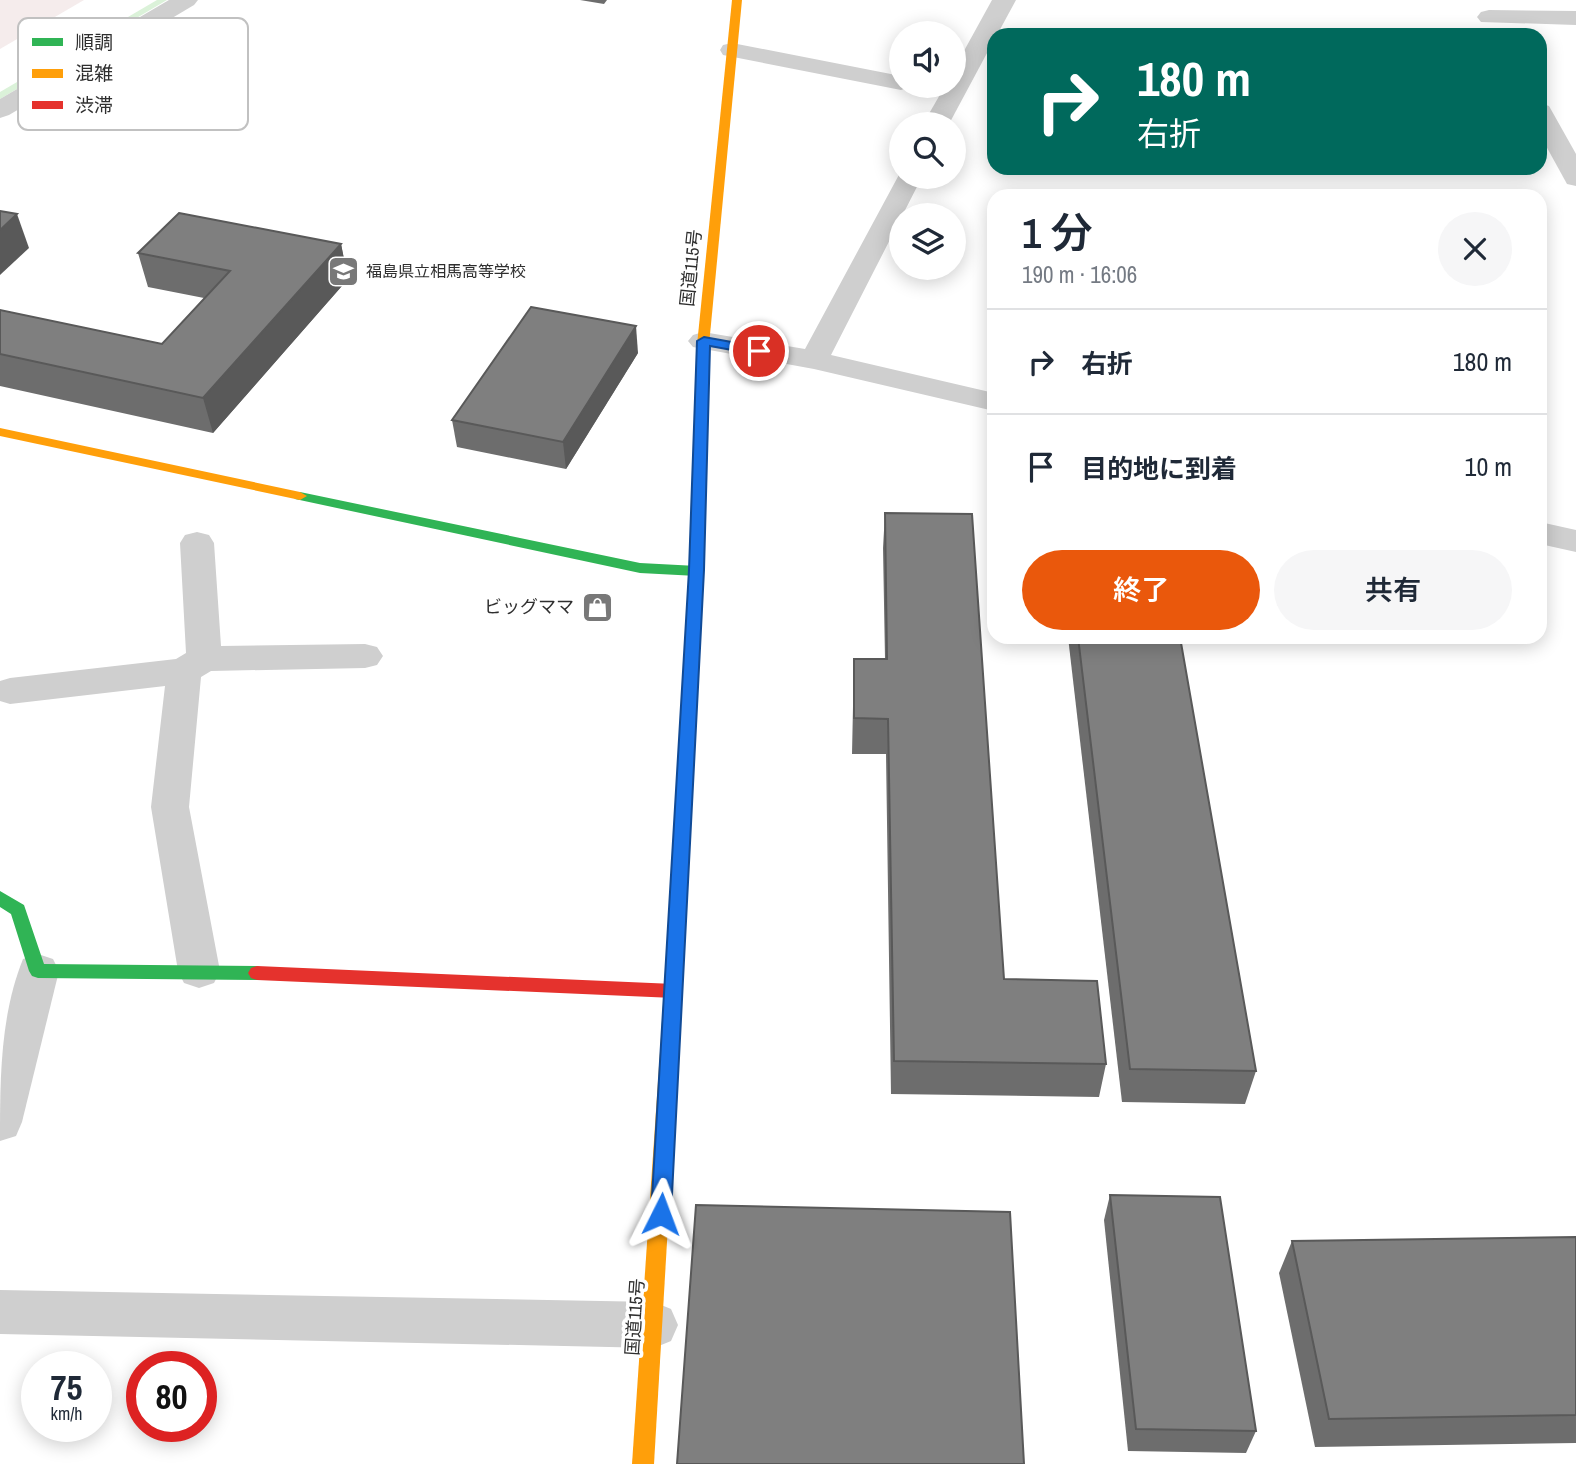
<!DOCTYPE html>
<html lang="ja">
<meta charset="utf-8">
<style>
:root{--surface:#fff;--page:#f6f6f7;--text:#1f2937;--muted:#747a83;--line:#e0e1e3;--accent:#ea580c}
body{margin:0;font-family:"Archivo Narrow","Noto Sans JP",sans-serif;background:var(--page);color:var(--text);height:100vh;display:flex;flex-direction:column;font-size:26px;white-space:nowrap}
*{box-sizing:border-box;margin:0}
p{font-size:23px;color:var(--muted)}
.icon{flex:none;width:38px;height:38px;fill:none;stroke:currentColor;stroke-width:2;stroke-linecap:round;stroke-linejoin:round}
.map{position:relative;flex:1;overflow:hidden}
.details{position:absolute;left:987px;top:189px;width:560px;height:455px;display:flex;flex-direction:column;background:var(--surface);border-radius:21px;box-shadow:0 4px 18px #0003}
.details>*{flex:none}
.guide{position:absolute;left:987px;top:28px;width:560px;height:147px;border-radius:21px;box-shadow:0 4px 18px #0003;background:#00695c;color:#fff;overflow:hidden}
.tools{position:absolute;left:889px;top:21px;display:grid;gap:14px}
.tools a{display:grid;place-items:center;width:77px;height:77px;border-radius:50%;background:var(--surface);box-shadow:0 4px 18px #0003;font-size:35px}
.speed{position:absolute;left:21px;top:1351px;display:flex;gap:14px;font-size:35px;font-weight:700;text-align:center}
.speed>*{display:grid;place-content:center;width:91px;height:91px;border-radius:50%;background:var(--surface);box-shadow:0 4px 18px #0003;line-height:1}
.speed small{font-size:18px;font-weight:400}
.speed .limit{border:10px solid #d22;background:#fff;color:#111}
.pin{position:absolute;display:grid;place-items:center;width:60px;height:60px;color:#fff;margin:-30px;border:4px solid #fff;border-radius:50%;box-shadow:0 2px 7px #0007}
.me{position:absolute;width:77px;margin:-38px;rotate:3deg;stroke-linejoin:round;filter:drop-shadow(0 0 5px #0008)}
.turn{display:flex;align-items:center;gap:24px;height:147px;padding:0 35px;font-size:32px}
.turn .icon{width:91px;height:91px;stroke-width:2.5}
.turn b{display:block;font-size:49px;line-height:60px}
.round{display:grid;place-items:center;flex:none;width:74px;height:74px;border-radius:37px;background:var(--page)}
.summary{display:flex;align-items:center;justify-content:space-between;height:119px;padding:0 35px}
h1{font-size:42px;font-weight:600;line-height:52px}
.primary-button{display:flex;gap:14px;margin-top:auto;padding:14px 35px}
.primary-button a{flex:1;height:80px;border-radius:42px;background:var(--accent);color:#fff;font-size:28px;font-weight:600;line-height:80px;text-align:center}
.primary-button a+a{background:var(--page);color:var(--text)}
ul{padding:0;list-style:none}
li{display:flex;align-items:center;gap:21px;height:105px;padding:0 35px;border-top:2px solid var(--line)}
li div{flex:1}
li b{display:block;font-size:26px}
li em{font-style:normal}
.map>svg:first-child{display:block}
.green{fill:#f5ecec}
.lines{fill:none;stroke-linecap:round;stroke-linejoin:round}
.stream{fill:#dbf2d9;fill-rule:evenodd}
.street{fill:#cfcfcf;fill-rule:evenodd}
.fast{fill:#30b455;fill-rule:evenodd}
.slow{fill:#ff9f0a;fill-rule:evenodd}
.jam{fill:#e5322d;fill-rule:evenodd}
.wall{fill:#6d6d6d}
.shaded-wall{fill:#595959}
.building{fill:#7f7f7f;stroke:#595959;stroke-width:2}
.route{fill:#1a73e8;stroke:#114b97;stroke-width:2}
.labels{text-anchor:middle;stroke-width:7;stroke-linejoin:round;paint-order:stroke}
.far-poi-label{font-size:16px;fill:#2f2f2f;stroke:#fff;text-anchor:start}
.street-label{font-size:18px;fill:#2f2f2f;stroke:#fff}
.poi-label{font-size:18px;fill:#2f2f2f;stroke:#fff;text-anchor:end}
.key{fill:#fff;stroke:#c1c1c1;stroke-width:2}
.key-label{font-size:19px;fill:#2f2f2f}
</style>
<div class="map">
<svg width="1576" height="1464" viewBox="0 0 1576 1464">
<rect width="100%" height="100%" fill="#fff"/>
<!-- green -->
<path class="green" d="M0 0H84L0 49Z"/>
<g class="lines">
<!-- stream -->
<path class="stream" d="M157 0H167L0 99V92Z"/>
<!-- street -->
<g class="street">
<path d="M169 0H198L194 5 9 115 0 118V99Z"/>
<path d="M992 0H1016L997 35H994V40L949 124H923L945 86H954V69Z"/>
<path d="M1489 10 1576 11V25L1481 22 1477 17 1481 12Z"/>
<path d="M732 43 901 76V86H912L901 90 723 55 720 50 723 45Z"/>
<path d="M1540 103 1549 106 1576 154V186L1567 184 1540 135Z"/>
<path d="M901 171V177H922L831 355 994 393V411L814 369 693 347 688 341 693 335 703 332 805 349Z"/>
<path d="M1540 522 1576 530V552L1540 544Z"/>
<path d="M197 532 209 535 214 543 221 646 365 644 377 647 383 656 377 665 365 668 211 671 201 677 189 807 220 971 214 983 199 988 184 983 178 971 151 807 165 686 10 704 0 701V681L10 678 176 659 186 653 180 543 185 535Z"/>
<path d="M38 954 53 959 59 971 22 1122 16 1136 0 1141C0 1080 0 1016 23 959Z"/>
<path d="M0 1290 654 1302 671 1309 678 1325 671 1341 654 1348 0 1334Z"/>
</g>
<!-- fast -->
<g class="fast">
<path d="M300 492 640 563 697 566 704 571 697 576 640 573 295 499 293 496Z"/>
<path d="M694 613 701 618 679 1037 676 1042 670 1045 664 1042 661 1037 687 618Z"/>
<path d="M0 891 24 905 44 964 257 966 263 968 266 973 263 978 257 980 38 978 32 976 29 971 11 914 0 907Z"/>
</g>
<!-- slow -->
<g class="slow">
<path d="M732 0H742L709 345 703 349 697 345Z"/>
<path d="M0 428 300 492 307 496 300 500 0 436Z"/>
<path d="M670 1029 676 1032 679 1037 654 1464H632L661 1037 664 1032Z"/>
</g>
<!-- jam -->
<g class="jam">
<path d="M703 341 709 345 701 618 694 623 687 618 697 345Z"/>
<path d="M257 966 674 984 680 986 683 991 680 996 674 998 257 980 251 978 248 973 251 968Z"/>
</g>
</g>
<!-- wall -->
<g class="wall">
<path d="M580 0H607L604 4Z"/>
<path d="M341 244 348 279 213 433 0 386V310L162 344 204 298 148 287 138 253Z"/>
<path d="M638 353 566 469 457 447 452 420Z"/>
<path d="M885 513 1004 979 1106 1064 1099 1097 891 1094 886 754H852L854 659H885L883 548Z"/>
<path d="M1068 637H1180L1256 1071 1245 1104 1122 1102Z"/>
<path d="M1110 1195 1256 1431 1246 1453 1128 1451 1104 1220Z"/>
<path d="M1576 1237V1443L1315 1447 1279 1273 1292 1241Z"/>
</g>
<!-- shaded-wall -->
<g class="shaded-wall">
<path d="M17 214 29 248 0 275V230Z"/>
<path d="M341 244 348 279 213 433 203 398Z"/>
<path d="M636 326 638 353 566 469 563 442Z"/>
</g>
<!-- building -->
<g class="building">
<path d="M0 211 17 214 0 230Z"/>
<path d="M179 213 341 244 203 398 0 354V310L162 344 230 271 138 253Z"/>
<path d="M531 307 636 326 563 442 452 420Z"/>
<path d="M885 513 972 514 1004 979 1097 981 1106 1064 894 1061 888 719 854 718V659H887Z"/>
<path d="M1078 637H1180L1256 1071 1130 1069Z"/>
<path d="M1110 1195 1220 1197 1256 1431 1136 1429Z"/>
<path d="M696 1205 1010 1212 1024 1464H677Z"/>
<path d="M1576 1237V1415L1329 1419 1292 1241Z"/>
</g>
<!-- route -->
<path class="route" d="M704 337 759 347 765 351 759 355 710 346 704 570 671 1214 668 1220 661 1223 654 1220 651 1214 689 570 697 341Z"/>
<!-- icons -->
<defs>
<symbol id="school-square" viewBox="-11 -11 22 22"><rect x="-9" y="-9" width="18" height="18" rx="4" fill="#787878" stroke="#fff"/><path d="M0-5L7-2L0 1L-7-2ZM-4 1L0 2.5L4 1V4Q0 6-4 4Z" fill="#fff"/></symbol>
<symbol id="shop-square" viewBox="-11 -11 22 22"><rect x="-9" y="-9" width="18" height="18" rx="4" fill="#787878" stroke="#fff"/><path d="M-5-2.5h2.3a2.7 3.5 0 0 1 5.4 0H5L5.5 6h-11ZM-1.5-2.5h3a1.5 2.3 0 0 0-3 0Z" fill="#fff"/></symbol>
</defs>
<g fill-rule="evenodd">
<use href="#school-square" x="326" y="254" width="35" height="35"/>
<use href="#shop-square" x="580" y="590" width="35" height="35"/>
</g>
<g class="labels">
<!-- far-poi labels -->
<g class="far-poi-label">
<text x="366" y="277">福島県立相馬高等学校</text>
</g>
<!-- street labels -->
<g class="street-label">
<text transform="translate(691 268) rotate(-84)" y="6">国道115号</text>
<text transform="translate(635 1317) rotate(-86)" y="6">国道115号</text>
</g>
<!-- poi labels -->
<g class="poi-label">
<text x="574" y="613">ビッグママ</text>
</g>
</g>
<!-- legend -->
<rect x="18" y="18" width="230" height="112" rx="10" class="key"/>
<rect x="32" y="38" width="31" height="8" fill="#30b455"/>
<rect x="32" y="69" width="31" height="9" fill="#ff9f0a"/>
<rect x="32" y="101" width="31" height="8" fill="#e5322d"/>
<g class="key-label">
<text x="75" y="49">順調</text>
<text x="75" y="80">混雑</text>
<text x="75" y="112">渋滞</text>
</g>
</svg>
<div class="tools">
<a><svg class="icon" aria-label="sound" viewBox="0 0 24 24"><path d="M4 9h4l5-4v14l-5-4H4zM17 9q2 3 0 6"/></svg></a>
<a><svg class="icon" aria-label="search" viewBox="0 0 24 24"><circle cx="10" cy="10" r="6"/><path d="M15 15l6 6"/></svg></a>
<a><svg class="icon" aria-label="layers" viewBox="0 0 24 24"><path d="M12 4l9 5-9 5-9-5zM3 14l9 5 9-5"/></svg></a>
</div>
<div class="speed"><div>75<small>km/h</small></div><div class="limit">80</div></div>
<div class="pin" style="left:759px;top:351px;background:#d93025"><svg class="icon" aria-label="arrive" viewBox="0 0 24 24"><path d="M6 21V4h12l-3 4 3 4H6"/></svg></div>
<svg class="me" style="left:661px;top:1214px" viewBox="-20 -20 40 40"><path d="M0-17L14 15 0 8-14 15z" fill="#1a73e8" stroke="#fff" stroke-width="4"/></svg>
<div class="guide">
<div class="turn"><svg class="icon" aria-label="right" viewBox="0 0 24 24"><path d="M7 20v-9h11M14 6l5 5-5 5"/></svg><div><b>180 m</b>右折</div></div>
</div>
<section class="details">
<div class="summary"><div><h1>1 分</h1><p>190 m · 16:06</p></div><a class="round"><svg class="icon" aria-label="close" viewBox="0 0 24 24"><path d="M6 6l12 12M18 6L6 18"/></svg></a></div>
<ul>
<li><svg class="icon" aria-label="right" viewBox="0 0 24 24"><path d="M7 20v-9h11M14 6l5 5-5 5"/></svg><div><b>右折</b></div><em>180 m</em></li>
<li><svg class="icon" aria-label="arrive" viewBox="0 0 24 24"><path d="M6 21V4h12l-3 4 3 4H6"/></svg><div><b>目的地に到着</b></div><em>10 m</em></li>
</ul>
<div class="primary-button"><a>終了</a><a>共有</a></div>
</section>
</div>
